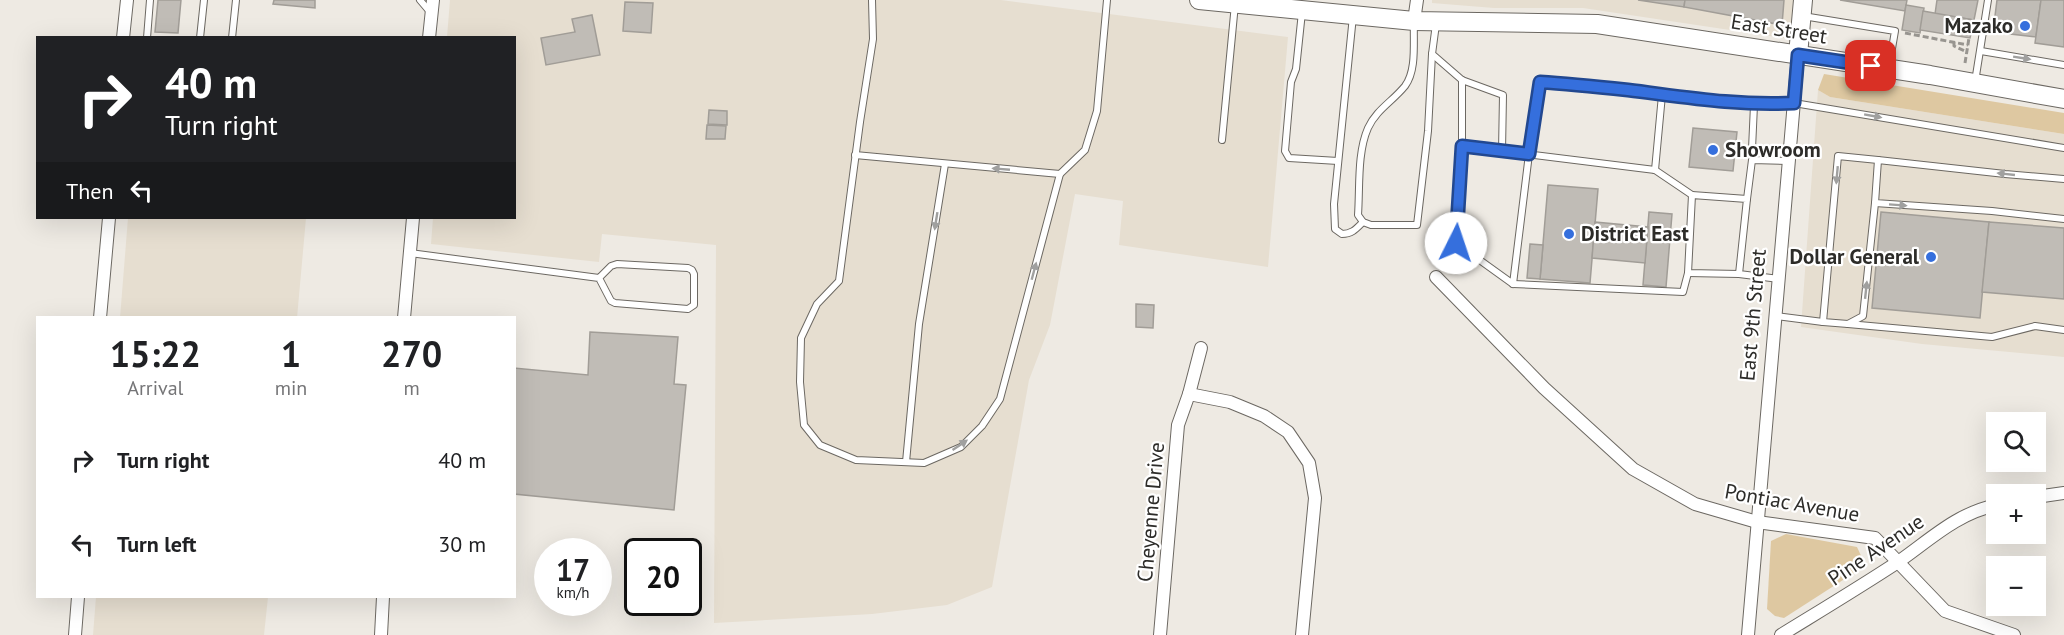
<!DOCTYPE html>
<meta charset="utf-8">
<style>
:root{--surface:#fff;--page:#f2f2f2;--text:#202124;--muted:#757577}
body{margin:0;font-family:"PT Sans",sans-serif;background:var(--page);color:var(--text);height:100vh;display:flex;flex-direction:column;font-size:22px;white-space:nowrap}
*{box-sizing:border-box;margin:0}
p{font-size:20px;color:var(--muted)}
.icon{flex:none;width:33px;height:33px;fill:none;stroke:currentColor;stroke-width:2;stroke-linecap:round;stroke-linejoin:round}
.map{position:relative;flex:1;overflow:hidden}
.sheet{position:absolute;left:36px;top:316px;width:480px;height:282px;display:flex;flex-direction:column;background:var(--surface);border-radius:0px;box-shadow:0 6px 24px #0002}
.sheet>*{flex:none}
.banner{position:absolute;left:36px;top:36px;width:480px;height:183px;border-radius:0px;box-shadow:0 6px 24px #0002;background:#202124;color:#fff;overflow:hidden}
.fabs{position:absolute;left:1986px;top:412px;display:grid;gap:12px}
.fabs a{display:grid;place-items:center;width:60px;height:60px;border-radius:0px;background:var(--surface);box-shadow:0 6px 24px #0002;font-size:30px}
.speed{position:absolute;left:534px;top:538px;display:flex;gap:12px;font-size:30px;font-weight:700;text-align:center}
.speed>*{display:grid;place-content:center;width:78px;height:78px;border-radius:50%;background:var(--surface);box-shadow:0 6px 24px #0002;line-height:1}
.speed small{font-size:15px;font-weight:400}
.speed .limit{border:3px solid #111;border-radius:9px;background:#fff;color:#111}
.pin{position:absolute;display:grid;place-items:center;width:51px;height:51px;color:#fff;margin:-26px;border-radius:12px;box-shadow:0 3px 9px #0006}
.me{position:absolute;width:66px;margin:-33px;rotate:4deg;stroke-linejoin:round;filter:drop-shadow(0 0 4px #0008)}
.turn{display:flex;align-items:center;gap:21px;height:126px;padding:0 30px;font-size:27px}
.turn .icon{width:78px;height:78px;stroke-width:2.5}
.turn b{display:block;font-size:42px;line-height:51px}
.then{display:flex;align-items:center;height:57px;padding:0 30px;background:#0003;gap:12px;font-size:22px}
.eta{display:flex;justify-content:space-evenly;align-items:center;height:102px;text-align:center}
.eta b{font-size:36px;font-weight:800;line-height:42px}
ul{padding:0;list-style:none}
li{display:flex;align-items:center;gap:18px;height:84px;padding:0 30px}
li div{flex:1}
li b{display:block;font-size:22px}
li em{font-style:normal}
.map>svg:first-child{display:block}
.built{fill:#e6ded0}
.green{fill:#dec8a1}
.building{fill:#c0bcb6;stroke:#a19d97;stroke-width:1.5}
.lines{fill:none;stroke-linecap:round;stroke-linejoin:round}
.lane-casing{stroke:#6c6862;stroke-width:8}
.street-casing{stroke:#6c6862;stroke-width:14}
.secondary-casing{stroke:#6c6862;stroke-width:20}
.path{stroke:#989590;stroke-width:3;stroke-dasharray:6 3;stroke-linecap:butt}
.lane{stroke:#fff;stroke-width:6}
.street{stroke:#fff;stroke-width:12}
.secondary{stroke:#fff;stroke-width:18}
.oneway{fill:#a0a09f}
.route-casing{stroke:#224890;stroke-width:15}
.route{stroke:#356fdd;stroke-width:10}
.poi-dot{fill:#356fdd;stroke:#fff;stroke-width:2}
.labels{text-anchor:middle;stroke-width:4.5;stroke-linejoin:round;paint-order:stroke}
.poi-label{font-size:21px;font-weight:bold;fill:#2d2c29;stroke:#fff;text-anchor:end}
.street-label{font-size:21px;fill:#2d2c29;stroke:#fff}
</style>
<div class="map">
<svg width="2064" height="635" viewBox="0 0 2064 635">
<rect width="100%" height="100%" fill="#eeeae3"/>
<!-- built -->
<g class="built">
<path d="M450 0H1001L1288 37 1268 267 1119 245 1123 201 1075 194 1050 325 1029 380 992 587 947 605 872 614 714 623 716 245 602 234 599 262 431 244 433 218H514V38L447 37Z"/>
<path d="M1432 0H1793L1790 39 1583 8H1494L1432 3Z"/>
<path d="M1818 90 1830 97 2064 134V357L1922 344 1801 327Z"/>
<path d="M128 218H306L297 318H120Z"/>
<path d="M96 597H268L264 635H93Z"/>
</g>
<!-- green -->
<g class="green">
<path d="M1824 74 2064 113V134L1830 97 1818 90Z"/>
<path d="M1786 534 1857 547 1863 560 1857 571 1784 618 1775 616 1767 609 1771 541Z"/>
</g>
<!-- building -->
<g class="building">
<path d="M158 0H181L178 33 155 32Z"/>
<path d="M274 0H315V8L273 4Z"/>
<path d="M1638 0H1685L1684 7Z"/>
<path d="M1685 0H1784L1782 25 1684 7Z"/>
<path d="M1840 0H1907L1905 11Z"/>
<path d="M1937 0H1978L1974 20 1935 14Z"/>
<path d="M1997 0H2041L2036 37 1993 32Z"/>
<path d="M2041 0H2064V47L2035 43Z"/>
<path d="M625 2 653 3 651 33 623 31Z"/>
<path d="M1906 5 1924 8 1920 33 1902 30Z"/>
<path d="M1923 11 1974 20 1970 38 1920 30Z"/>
<path d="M592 15 600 55 546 65 541 38 575 32 572 19Z"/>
<path d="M709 110 727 111V125L708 124Z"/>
<path d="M707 125 726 126 725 139H706Z"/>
<path d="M1693 128 1737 132 1733 171 1689 167Z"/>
<path d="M1548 185 1598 189 1590 283 1540 279Z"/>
<path d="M1649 212 1672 214 1666 287 1643 285Z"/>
<path d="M1881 212 1989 222 1980 318 1872 308Z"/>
<path d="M1595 222 1648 227 1645 263 1592 258Z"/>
<path d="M1989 222 2064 228V299L1982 292Z"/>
<path d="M1530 244 1543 245 1540 279 1527 278Z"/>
<path d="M1136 304 1154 305 1153 328 1136 327Z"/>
<path d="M590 332 678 337 674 384 686 385 674 510 514 494V368L588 375Z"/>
</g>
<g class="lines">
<defs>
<g id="lane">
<path d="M420 0 431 13"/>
<path d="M872 0 873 39 860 122 839 281 817 304 801 338 800 382 804 425 820 445 856 460 924 463 961 447 982 426 1000 399 1060 174 1085 150 1097 111 1107 0"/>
<path d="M1302 12 1296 69 1291 82 1285 151 1289 158 1338 161"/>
<path d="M1353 16 1334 204 1335 229 1342 234C1352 234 1356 229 1363 222"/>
<path d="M1803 16 1895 31 1889 66"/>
<path d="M1414 23C1413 42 1417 70 1405 86 1393 101 1376 110 1368 128 1357 153 1360 187 1358 215L1363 222 1371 225H1417L1428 131 1432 54"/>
<path d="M1436 24 1432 54 1462 80 1503 95 1502 151 1655 170 1692 195"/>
<path d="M147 38 150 0"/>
<path d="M200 38 204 0"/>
<path d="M232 38 236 0"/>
<path d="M1981 51 2064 65"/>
<path d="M1462 80V146"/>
<path d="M1975 82 1988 0"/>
<path d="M1222 140 1235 4"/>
<path d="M1752 149 1754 105 1794 103 2064 148"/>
<path d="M1502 151 1462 146 1456 243 1513 284 1529 154 1540 82 1662 95"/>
<path d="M855 155 1060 174"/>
<path d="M1655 170 1662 95 1697 100 1754 105"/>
<path d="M2064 179 2005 174 1878 160 1875 203 1992 211 2064 219"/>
<path d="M1747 199 1752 160 1789 161"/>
<path d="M1875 203 1863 316 1848 324 1823 322 1838 156 1878 160"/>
<path d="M410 253 599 278 611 266 617 264 688 268 692 270 694 274V305L688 309 615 303 611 301 599 278"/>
<path d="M1739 274 1747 199 1692 195 1688 273 1739 274 1779 279"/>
<path d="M1513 284 1683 292 1688 273"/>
<path d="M1776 316 1823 322"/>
<path d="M1848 324 1992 337 2035 326 2064 330"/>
<path d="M906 462 919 324 945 164"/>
</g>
<g id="street">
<path d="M1414 21 1417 0"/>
<path d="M123 38 127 0"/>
<path d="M429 38 433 0"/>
<path d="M1436 277 1544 388 1633 469 1695 504 1757 522 1875 538 1945 611 2014 635"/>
<path d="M100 318 109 218"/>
<path d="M404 318 413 218"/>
<path d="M1189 394 1201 348"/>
<path d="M2036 497 2064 493"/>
<path d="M75 635 78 597"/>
<path d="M381 635 383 597"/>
<path d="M1160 635 1178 425 1189 394 1230 402 1264 416 1288 432 1309 463 1315 498 1302 635"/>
<path d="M1748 635 1798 55"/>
<path d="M1781 635C1820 611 1860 587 1898 562 1931 539 1956 514 1996 505"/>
</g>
<g id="secondary">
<path d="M1199 0 1414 21 1597 24 1930 75 2064 99"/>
<path d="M1798 55 1803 0"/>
</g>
</defs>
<!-- lane casing -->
<use href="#lane" class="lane-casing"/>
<!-- street casing -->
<use href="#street" class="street-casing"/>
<!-- secondary casing -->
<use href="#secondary" class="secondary-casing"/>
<!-- path -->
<g class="path">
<path d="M1905 33 1968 45"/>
<path d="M1954 42V46L1967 52"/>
<path d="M1965 63 1969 38"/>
</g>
<!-- lane -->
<use href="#lane" class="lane"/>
<!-- street -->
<use href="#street" class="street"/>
<!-- secondary -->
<use href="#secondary" class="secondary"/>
</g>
<!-- one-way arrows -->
<defs><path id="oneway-solid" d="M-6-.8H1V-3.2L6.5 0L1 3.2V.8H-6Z" transform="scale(1.5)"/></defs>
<g class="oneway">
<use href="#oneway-solid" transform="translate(2022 58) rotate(9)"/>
<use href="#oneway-solid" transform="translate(1873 116) rotate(10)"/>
<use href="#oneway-solid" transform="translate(1001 169) rotate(-175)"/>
<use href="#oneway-solid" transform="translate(2006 174) rotate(-174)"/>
<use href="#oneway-solid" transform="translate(1837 175) rotate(95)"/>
<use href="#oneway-solid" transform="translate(1898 205) rotate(4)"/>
<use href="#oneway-solid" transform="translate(936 221) rotate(99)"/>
<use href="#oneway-solid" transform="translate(1034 271) rotate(-75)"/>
<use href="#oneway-solid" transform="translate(1866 290) rotate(-84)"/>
<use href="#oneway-solid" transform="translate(960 445) rotate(-34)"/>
</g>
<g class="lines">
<defs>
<path id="route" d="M1456 243 1462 146 1529 154 1540 82C1570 84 1599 87 1628 90 1685 97 1736 106 1794 103L1798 55 1871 66"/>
</defs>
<!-- route casing -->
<use href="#route" class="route-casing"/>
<!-- route -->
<use href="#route" class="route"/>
</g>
<!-- markers -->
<g class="poi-dot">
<circle cx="2025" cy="26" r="6"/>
<circle cx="1713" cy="150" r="6"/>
<circle cx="1569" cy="234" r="6"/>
<circle cx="1931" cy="257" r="6"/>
</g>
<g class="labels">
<!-- poi labels -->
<g class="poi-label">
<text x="2013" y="33">Mazako</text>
<text x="1725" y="157" text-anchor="start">Showroom</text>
<text x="1581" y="241" text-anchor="start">District East</text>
<text x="1919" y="264">Dollar General</text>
</g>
<!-- street labels -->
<g class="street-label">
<text transform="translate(1779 29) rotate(9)" y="7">East Street</text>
<text transform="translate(1753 315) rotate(-85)" y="7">East 9th Street</text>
<text transform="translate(1792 503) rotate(10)" y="7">Pontiac Avenue</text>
<text transform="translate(1151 512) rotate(-85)" y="7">Cheyenne Drive</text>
<text transform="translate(1876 550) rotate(-34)" y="7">Pine Avenue</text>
</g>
</g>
</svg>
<div class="fabs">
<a><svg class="icon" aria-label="search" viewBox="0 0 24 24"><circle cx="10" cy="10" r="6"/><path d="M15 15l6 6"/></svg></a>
<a>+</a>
<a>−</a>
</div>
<div class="speed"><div>17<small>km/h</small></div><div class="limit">20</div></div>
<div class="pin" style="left:1871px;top:66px;background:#d93025"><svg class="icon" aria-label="arrive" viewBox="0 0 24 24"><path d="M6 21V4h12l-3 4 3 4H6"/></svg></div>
<svg class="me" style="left:1456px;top:243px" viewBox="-20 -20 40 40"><circle r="19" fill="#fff"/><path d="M0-13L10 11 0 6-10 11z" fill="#356fdd"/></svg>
<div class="banner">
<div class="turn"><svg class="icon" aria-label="right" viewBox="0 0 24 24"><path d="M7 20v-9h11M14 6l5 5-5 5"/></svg><div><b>40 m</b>Turn right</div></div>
<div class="then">Then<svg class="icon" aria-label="left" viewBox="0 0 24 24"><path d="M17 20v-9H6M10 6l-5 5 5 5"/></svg></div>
</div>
<section class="sheet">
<div class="eta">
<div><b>15:22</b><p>Arrival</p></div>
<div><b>1</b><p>min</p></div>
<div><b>270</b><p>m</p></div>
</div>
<ul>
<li><svg class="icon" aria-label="right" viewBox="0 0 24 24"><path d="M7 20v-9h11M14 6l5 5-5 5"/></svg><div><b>Turn right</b></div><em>40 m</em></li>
<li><svg class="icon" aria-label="left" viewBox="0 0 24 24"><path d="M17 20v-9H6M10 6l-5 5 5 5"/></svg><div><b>Turn left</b></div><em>30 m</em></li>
</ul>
</section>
</div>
